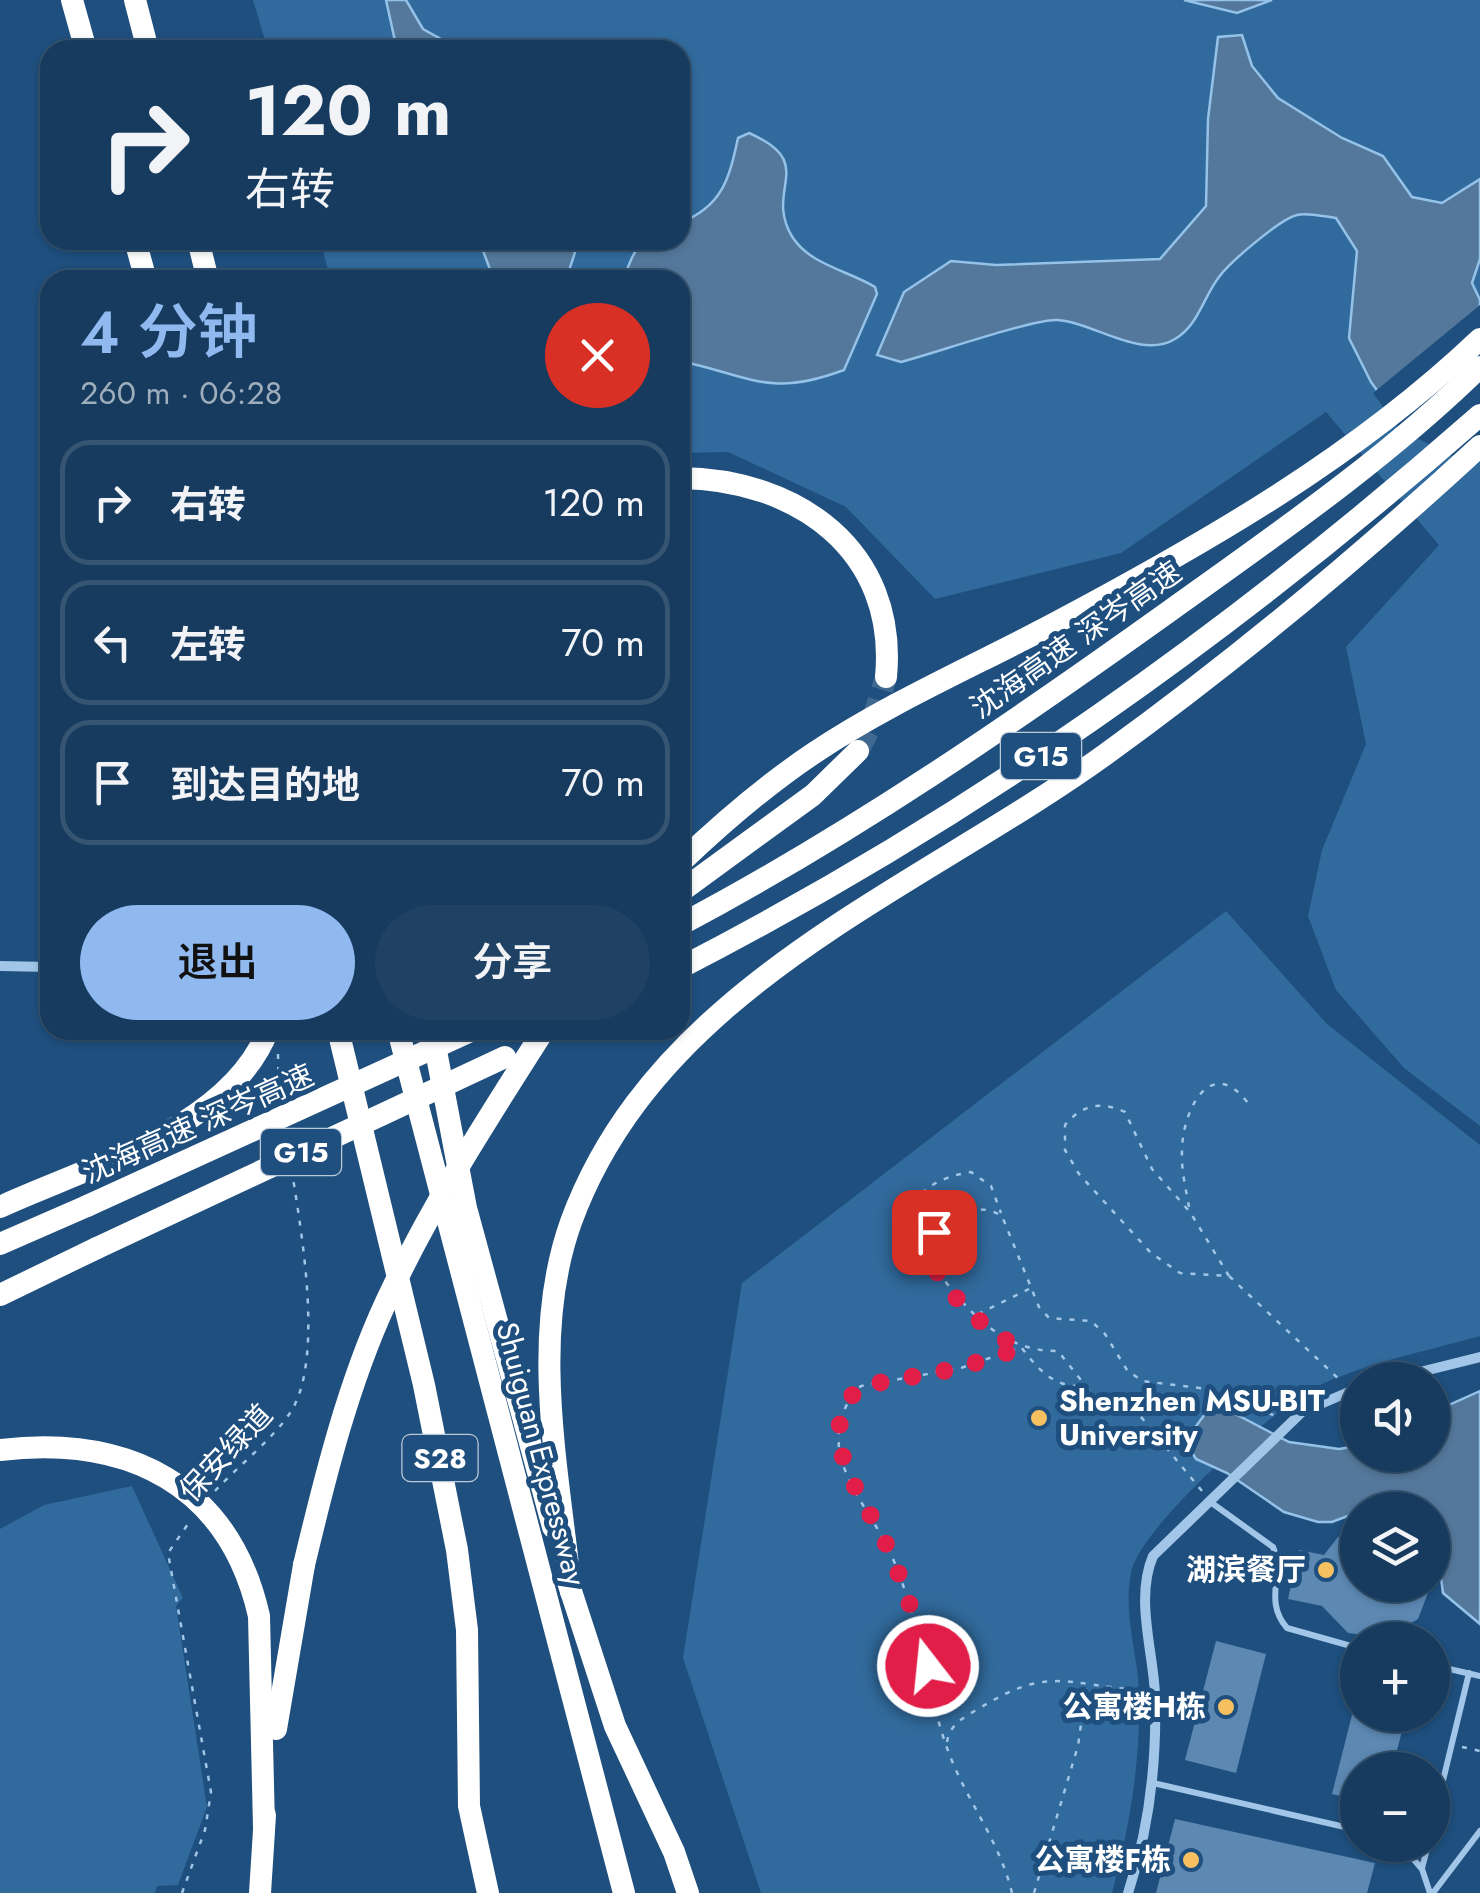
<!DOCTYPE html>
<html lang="zh">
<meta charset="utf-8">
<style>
:root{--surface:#163b5e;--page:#1f4264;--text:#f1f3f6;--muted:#9eadbc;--line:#355573;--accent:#90b9f0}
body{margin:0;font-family:Jost,"Noto Sans SC",sans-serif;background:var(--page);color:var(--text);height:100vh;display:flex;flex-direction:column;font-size:38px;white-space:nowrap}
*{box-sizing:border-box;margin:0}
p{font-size:32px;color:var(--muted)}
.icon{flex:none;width:55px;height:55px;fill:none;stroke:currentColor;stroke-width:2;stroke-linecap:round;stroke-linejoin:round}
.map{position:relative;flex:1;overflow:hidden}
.panel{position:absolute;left:40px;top:270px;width:650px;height:770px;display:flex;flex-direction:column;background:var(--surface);border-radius:30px;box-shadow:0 2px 8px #0004,0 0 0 2px var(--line)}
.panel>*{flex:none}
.top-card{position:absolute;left:40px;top:40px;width:650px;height:210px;border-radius:30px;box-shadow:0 2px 8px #0004,0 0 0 2px var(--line);background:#163b5e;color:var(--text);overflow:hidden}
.controls{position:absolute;left:1340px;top:1362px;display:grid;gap:20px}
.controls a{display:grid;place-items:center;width:110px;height:110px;border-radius:50%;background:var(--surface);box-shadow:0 2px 8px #0004,0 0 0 2px var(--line);font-size:50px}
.pin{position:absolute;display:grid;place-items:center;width:85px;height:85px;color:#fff;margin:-42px;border-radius:20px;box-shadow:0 5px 15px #0006}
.me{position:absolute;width:110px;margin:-55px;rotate:344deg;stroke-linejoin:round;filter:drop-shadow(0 0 8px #0008)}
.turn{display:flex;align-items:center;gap:35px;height:210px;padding:0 40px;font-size:45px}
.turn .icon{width:130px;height:130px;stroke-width:2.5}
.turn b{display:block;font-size:70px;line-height:85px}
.round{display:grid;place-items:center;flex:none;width:105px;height:105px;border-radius:52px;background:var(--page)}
.head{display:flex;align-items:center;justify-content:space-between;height:170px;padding:0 40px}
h1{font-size:60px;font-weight:600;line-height:75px;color:var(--accent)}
.primary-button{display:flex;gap:20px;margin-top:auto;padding:20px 40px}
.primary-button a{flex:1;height:115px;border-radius:60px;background:var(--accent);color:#111;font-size:40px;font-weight:600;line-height:115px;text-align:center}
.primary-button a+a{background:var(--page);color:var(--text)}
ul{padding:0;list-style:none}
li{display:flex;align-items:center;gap:30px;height:125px;margin:0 20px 15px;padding:0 20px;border:5px solid var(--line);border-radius:30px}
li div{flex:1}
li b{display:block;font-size:38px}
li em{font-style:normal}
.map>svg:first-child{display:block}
.green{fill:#316a9c}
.water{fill:#54789b;stroke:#95c2e9;stroke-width:2.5}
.pier{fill:#1e4f7e}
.building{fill:#5c88b2}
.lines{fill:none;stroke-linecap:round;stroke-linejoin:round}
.highway-tunnel{stroke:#406991;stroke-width:22;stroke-dasharray:22 11;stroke-linecap:butt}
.path{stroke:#a2c6e8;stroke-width:2.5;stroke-dasharray:5 8;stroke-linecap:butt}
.lane{stroke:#a2c6e8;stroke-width:6}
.street{stroke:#a2c6e8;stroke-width:10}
.highway{stroke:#fff;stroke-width:22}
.highway-bridge{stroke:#fff;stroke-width:22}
.route{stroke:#e11d48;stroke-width:18;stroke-dasharray:0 32.4}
.poi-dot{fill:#f6c061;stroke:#1e4f7e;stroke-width:4}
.labels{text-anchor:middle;stroke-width:10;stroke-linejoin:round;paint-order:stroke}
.shield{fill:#1e4f7e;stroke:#bccad8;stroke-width:2.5}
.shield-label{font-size:28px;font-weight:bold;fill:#fff}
.street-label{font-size:30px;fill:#fff;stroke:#1e4f7e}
.poi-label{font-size:30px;font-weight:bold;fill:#fff;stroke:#1e4f7e;text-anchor:end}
</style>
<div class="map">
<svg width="1480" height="1893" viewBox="0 0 1480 1893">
<rect width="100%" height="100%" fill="#1e4f7e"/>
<!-- green -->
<g class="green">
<path d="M253 0H1480V1126L1404 1068 1336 990 1308 916 1322 850 1366 744 1346 647 1439 545 1326 412 1121 553 935 599 846 507 728 452 680 453V280H331L320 240H680V50H268Z"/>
<path d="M1226 911 1327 1024 1480 1145V1336C1427 1351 1370 1362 1320 1385 1277 1405 1144 1524 1132 1569 1122 1609 1137 1651 1139 1690 1141 1761 1130 1825 1112 1893H761L683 1658 742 1283Z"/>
<path d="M132 1486 183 1598 176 1606 207 1807 178 1885 157 1886 155 1893H0V1529L44 1505Z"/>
</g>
<!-- water -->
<g class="water">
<path d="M386 0H406L423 29 461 50H397Z"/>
<path d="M1184 0H1272L1237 13Z"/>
<path d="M1242 35 1252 66 1278 98 1342 138 1383 156 1412 197 1442 203 1480 179V259L1472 283 1480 300V456L1402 425 1371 382 1349 338 1357 251 1336 218C1325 217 1307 212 1297 215 1280 219 1230 262 1219 277 1204 296 1198 326 1175 339 1141 360 1093 322 1057 320 1033 319 932 354 901 362L877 355 904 292 951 261 996 265 1160 259 1206 206 1208 119 1218 37Z"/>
<path d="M749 133C820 164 762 189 793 238 811 265 849 271 875 287L877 294 844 370C769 398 751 376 680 361V280H623C638 241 637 240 680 240V223C722 206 729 180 738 138Z"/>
<path d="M479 240H579L566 280H494Z"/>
<path d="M1480 1391V1624L1443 1593 1432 1510 1366 1509 1332 1522H1318L1284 1512 1227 1473 1196 1459 1185 1441 1205 1414 1224 1408 1289 1442 1339 1449 1357 1446 1358 1455H1432L1433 1412Z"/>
</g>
<!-- pier -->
<path class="pier" d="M1480 305V461L1452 456 1399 429 1373 393Z"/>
<!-- building -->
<g class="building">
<path d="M1358 1526V1585H1431L1418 1619 1385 1638 1348 1633 1322 1606 1288 1599 1299 1550 1324 1555 1338 1537Z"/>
<path d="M1216 1641 1266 1654 1236 1773 1185 1760Z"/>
<path d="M1352 1715H1406L1392 1770H1358V1800L1332 1794Z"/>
<path d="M1175 1819 1375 1863 1367 1893H1156Z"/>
</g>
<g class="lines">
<!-- highway-tunnel -->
<path class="highway-tunnel" d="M858 751 870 728 886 677"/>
<!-- path -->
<g class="path">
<path d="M278 1054 279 1096"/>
<path d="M1189 1207C1186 1189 1181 1170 1182 1151 1182 1112 1210 1053 1248 1103"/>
<path d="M927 1257 905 1230 903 1221C916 1190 939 1177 971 1172L991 1186 1001 1213"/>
<path d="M1229 1276 1190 1212 1152 1169 1125 1112C1100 1101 1083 1104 1065 1125V1150L1079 1174 1151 1253 1180 1273 1229 1276 1341 1381"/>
<path d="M978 1314 1029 1289"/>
<path d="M215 1491C238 1466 271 1441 290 1413 324 1362 302 1236 293 1178"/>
<path d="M1202 1491 1137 1412 1092 1394 1058 1351C998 1352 961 1304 928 1258L925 1244C942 1220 973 1198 1002 1216L1039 1307 1049 1318 1091 1321 1105 1334 1127 1370 1142 1381 1224 1391 1279 1418"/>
<path d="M947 1742C950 1724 963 1718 978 1709 1048 1666 1063 1684 1138 1690"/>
<path d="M1462 1747 1480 1751"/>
<path d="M182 1893 205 1830 211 1792 168 1553 188 1524"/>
<path d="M1012 1893C999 1839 965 1799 947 1748 924 1683 919 1614 889 1550 874 1518 844 1484 839 1448 837 1424 844 1402 861 1386L961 1368 1021 1347C1037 1368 1054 1388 1082 1386"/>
<path d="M1034 1893 1078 1746 1086 1688"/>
</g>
<!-- lane -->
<g class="lane">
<path d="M1209 1501 1273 1547C1285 1576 1263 1600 1287 1628L1358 1648"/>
<path d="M1432 1665 1480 1676"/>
<path d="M1153 1783 1358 1830"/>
<path d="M1432 1826 1469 1673"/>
<path d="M1401 1845 1422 1869 1430 1893"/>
<path d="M1422 1868 1428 1845"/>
<path d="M1433 1893 1480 1831"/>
</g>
<!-- street -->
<g class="street">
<path d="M0 966 50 967"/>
<path d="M1388 1380 1480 1357"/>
<path d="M1128 1893C1150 1827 1157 1763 1155 1694 1153 1650 1135 1598 1153 1556L1302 1412 1358 1388"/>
</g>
<!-- highway -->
<g class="highway">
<path d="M72 0 86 50"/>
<path d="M135 0 148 50"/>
<path d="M135 240 146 280"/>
<path d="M198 240 208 280"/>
<path d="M680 478C797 479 898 550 886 677"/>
<path d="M680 863C722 823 766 785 814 753 892 701 979 664 1061 620 1209 541 1357 456 1480 339"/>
<path d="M680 892 813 795 858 751"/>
<path d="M680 925C852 834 1013 723 1171 610 1277 534 1386 459 1480 367"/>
<path d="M680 968C973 817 1233 632 1480 415"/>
<path d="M338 1030 424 1385 457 1550 467 1630 469 1806 488 1893"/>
<path d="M398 1030 624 1893"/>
<path d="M432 1030 466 1208 553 1527"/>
<path d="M0 1207C89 1166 230 1128 268 1030"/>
<path d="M0 1244 87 1206"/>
<path d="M0 1295 97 1248"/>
<path d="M0 1450C128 1435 229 1484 259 1616L264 1827"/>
<path d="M568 1582 615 1726 674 1852 688 1893"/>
<path d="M571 1592C559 1472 529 1339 571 1222 658 985 916 891 1106 754 1236 660 1362 555 1480 446"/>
<path d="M276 1729 304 1565"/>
<path d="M260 1893 265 1815"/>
</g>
<!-- highway-bridge -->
<g class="highway-bridge">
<path d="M87 1206 473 1030"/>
<path d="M97 1248 505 1057"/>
<path d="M304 1565C325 1477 348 1384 386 1302 430 1207 488 1118 544 1030"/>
</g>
</g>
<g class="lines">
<!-- route -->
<path class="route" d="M928 1666C918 1628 906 1590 891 1555 870 1503 806 1437 861 1386L960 1368 1021 1348C985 1333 934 1283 925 1244L934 1232"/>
</g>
<!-- markers -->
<g class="poi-dot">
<circle cx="1039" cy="1418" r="10"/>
<circle cx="1326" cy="1570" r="10"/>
<circle cx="1226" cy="1707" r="10"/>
<circle cx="1191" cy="1860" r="10"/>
</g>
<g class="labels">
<!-- shield labels -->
<g class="shield">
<rect x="1001" y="733" width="80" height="46" rx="8"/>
<rect x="261" y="1129" width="80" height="46" rx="8"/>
<rect x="402.5" y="1435" width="75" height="46" rx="8"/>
</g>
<g class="shield-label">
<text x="1041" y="766">G15</text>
<text x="301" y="1162">G15</text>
<text x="440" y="1468">S28</text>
</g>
<!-- street labels -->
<g class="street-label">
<text transform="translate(1076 640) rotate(-35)" y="10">沈海高速 深岑高速</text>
<text transform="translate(198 1124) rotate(-24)" y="10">沈海高速 深岑高速</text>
<text transform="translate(226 1453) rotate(-47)" y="10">保安绿道</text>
<text transform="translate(541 1454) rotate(75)" y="10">Shuiguan Expressway</text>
</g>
<!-- poi labels -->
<g class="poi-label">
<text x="1059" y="1411" text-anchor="start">Shenzhen MSU-BIT<tspan x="1059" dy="34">University</tspan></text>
<text x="1306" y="1580">湖滨餐厅</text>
<text x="1206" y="1717">公寓楼H栋</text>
<text x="1171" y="1870">公寓楼F栋</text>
</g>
</g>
</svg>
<div class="controls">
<a><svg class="icon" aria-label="sound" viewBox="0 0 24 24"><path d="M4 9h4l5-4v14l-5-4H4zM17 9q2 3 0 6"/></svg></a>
<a><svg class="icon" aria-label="layers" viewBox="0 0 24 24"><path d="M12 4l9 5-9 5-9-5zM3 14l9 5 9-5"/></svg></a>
<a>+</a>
<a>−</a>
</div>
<div class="pin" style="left:934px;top:1232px;background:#d93025"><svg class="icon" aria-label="arrive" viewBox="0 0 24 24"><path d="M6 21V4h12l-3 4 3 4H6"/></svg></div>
<svg class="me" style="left:928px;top:1666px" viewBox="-20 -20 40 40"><circle r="17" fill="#e11d48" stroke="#fff" stroke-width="3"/><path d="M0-11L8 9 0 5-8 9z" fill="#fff"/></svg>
<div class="top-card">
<div class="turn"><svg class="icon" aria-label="right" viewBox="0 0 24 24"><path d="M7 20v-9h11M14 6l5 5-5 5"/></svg><div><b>120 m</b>右转</div></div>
</div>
<section class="panel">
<div class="head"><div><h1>4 分钟</h1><p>260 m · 06:28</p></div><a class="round" style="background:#d93025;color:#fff"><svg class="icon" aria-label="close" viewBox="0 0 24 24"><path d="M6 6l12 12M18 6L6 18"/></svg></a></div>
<ul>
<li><svg class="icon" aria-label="right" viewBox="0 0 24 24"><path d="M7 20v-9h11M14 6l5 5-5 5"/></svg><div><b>右转</b></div><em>120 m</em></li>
<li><svg class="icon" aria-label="left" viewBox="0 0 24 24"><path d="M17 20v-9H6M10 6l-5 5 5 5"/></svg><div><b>左转</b></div><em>70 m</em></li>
<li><svg class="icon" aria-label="arrive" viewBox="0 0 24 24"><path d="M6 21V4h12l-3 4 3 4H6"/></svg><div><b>到达目的地</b></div><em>70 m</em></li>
</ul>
<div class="primary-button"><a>退出</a><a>分享</a></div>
</section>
</div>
